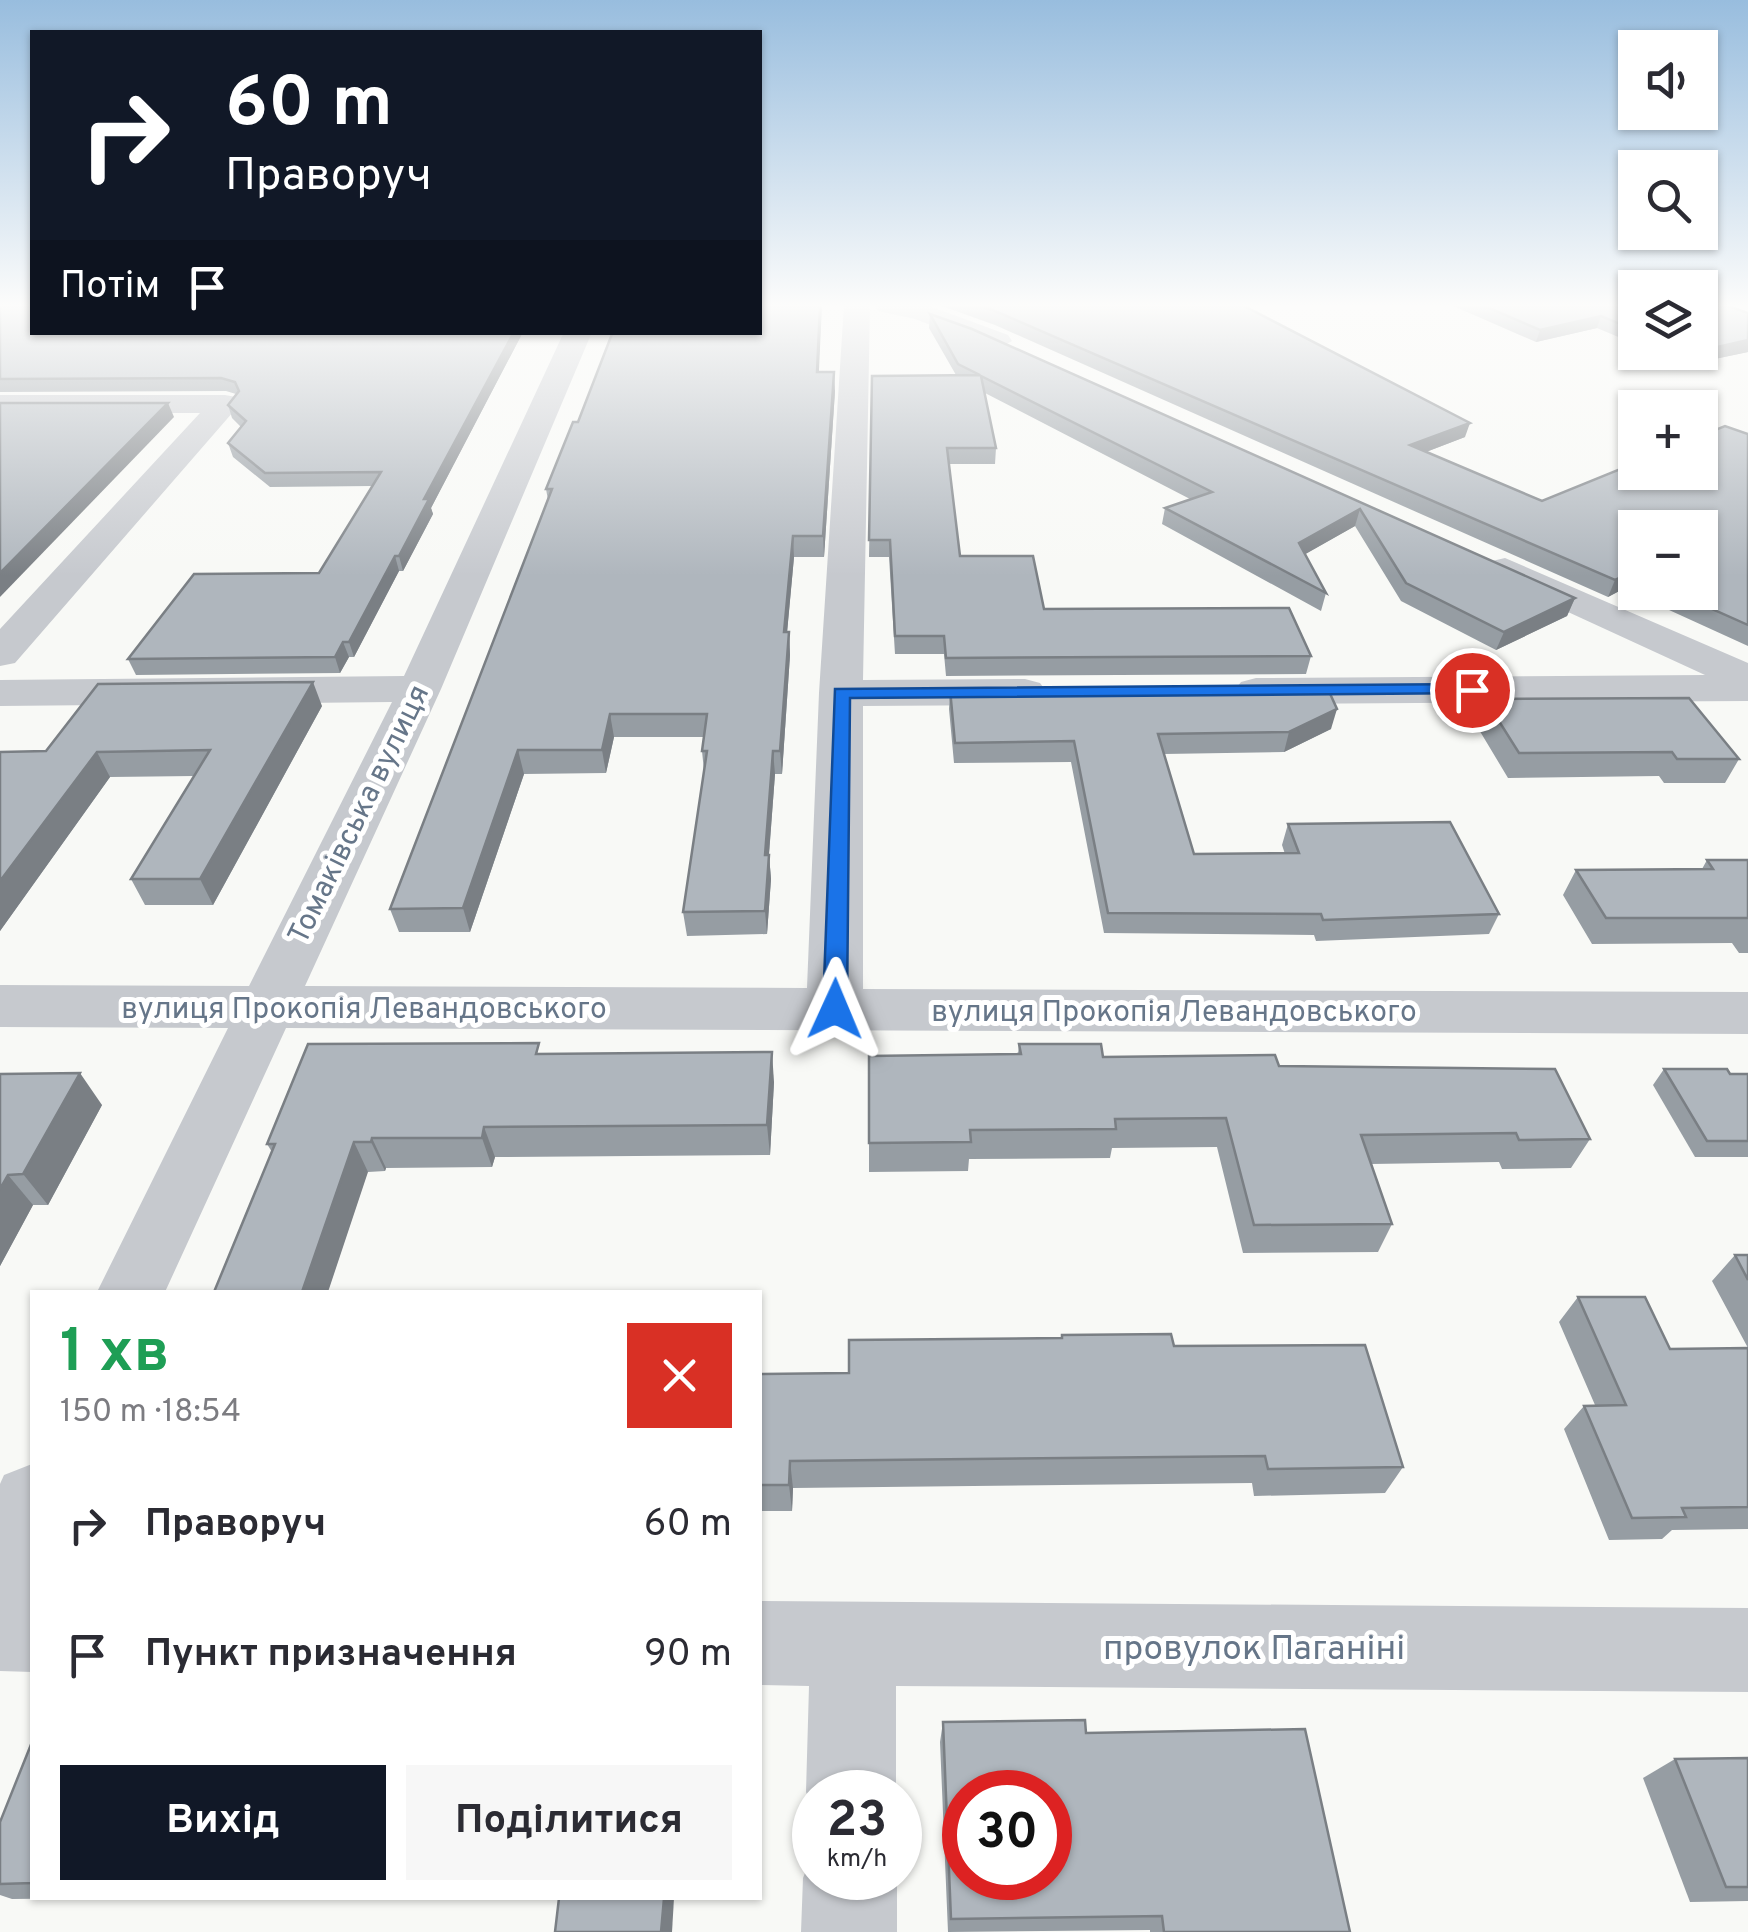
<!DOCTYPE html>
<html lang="uk">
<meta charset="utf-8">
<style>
:root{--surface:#fff;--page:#f7f7f7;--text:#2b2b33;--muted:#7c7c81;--accent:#111827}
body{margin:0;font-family:Overpass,sans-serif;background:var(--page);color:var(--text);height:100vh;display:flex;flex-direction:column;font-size:38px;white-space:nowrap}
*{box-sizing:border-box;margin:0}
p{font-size:32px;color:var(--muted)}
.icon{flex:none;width:55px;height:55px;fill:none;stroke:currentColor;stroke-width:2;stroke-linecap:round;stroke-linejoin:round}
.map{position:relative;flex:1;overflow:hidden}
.side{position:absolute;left:30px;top:1290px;width:732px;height:610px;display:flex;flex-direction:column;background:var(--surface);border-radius:0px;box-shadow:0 2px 8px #0004}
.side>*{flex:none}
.hud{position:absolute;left:30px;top:30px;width:732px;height:305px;border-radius:0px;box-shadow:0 2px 8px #0004;background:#111827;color:#fff;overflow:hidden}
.tools{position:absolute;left:1618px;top:30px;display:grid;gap:20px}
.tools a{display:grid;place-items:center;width:100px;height:100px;border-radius:0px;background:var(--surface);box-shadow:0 2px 8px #0004;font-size:50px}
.speed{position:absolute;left:792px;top:1770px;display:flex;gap:20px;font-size:50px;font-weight:700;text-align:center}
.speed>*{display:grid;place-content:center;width:130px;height:130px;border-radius:50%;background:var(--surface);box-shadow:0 2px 8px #0004;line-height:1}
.speed small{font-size:25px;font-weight:400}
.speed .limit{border:15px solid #d22;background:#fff;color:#111}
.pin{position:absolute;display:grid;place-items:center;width:85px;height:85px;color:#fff;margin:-42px;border:5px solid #fff;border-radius:50%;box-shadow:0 2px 10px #0007}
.me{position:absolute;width:110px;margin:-55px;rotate:1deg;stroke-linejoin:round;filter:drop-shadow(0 0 8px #0008)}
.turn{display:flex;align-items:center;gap:35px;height:210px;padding:0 30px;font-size:45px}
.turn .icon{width:130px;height:130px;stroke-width:2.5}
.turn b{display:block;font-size:70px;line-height:85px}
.then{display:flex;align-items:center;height:95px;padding:0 30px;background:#0003;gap:20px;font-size:38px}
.round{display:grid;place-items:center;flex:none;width:105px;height:105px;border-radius:0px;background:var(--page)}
.summary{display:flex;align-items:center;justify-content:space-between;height:170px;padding:0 30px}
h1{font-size:60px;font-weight:700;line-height:75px;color:#1e9e55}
.cta{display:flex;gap:20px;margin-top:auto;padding:20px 30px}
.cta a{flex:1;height:115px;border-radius:0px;background:var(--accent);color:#fff;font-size:40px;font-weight:700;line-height:115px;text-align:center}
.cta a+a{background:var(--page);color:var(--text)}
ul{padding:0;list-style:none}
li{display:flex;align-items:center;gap:30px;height:130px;padding:0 30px}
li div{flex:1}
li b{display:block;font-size:38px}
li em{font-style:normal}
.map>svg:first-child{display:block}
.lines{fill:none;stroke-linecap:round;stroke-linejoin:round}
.minor{fill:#c6c9ce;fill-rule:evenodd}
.wall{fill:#969da3;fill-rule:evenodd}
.shaded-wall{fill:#7a7f84}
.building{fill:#afb6bd;stroke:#7a7f84;stroke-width:2.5;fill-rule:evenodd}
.route{fill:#1a73e8;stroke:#114b97;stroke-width:2.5}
.labels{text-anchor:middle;stroke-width:10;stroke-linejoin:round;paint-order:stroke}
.street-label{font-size:30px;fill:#667689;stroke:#fff}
.near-street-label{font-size:35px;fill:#667689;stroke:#fff}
</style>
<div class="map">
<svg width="1748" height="1932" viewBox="0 0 1748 1932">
<rect width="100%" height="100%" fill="#f8f9f6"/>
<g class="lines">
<!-- minor -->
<g class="minor">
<path d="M844 305H870L863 680 1025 679 1040 683 1047 692 1040 701 1025 705 863 706V989L1748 992V1034L286 1028 165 1292H97L228 1028 0 1027V985L249 986 392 702 0 706V680L404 676 564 332H592L441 689 305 986 807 988 819 693Z"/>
<path d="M874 305H927L1008 335 1012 341 998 349 988 347 915 319 878 311Z"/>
<path d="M0 395H225L236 397 240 404 15 663 0 666V629L200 413H0Z"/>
<path d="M1505 558 1748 663V701L1256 704 1241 700 1234 691 1241 682 1256 678 1705 675 1492 577 1486 569 1492 561Z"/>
<path d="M32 1464V1672L0 1671V1484L4 1475Z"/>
<path d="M760 1601 1748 1608V1692L896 1686V1792H815V1815L806 1792 809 1686 760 1685Z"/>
<path d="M815 1848V1878H897V1932H801L803 1878Z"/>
</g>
</g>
<!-- wall -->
<g class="wall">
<path d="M0 305 32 332H523L431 508 433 514 403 571H399L354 657H349L340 673 136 675 128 659 319 573 372 486 270 487 233 457 228 443 241 427 232 418 228 405 236 394 226 391 0 392Z"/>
<path d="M822 305 818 372 835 391 824 557H794L787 632H789L790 655 782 774H775L769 855 771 879 767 934 687 936 683 912 704 771 702 751 704 737H614L606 773 524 774 470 932H399L390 909 548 500 546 489 578 422 660 334Z"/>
<path d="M939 305H1249L1248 309 1465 437 1426 452 1542 501 1748 434V646L1623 589 1608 597 995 325ZM1635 528 1700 592H1635Z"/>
<path d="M1451 305H1635V344L1597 328 1536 342Z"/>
<path d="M1700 305H1726L1748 313V352L1686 365 1656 352H1700Z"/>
<path d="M930 314 1575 598 1567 616 1496 650 1401 601 1355 526 1305 554 1326 593 1321 611 1162 524 1165 508 1190 499 985 393 996 448 995 464H949L960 556 1044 609 1311 656 1306 674 946 676 944 654H895L889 557H869L872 376 956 375 929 328Z"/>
<path d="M950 689 1331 729 1284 752 1164 754 1194 854H1285L1282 845 1288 824 1499 914 1489 934 1316 941 1314 935 1104 933 1071 762 954 763 949 709Z"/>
<path d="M1485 699 1739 759 1725 783H1664L1659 776 1508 778 1475 723Z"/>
<path d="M322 706 213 905H145L131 879 194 776 110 777 0 931V752L46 751Z"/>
<path d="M1707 860H1748V953H1739L1732 943 1592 944 1563 895 1576 870 1702 869Z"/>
<path d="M1019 1044 1103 1057 1279 1066 1590 1139 1571 1168 1502 1169 1499 1162 1371 1164 1392 1224 1378 1252 1243 1253 1217 1147 1112 1148 1110 1158 969 1159 968 1171 869 1172V1056L1018 1054Z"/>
<path d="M542 1054 774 1082 770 1155 495 1157 492 1167 386 1168 385 1171 368 1172 272 1152 267 1144Z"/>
<path d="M1664 1069 1748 1074V1157H1695L1653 1085Z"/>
<path d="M0 1074 102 1105 48 1205H33L0 1266Z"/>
<path d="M1735 1255H1748V1529L1672 1530 1662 1539 1609 1540 1564 1429 1584 1406 1595 1405 1559 1322 1578 1297 1670 1349 1748 1348 1712 1281Z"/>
<path d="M1062 1335 1174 1346 1403 1467 1385 1493 1254 1496 1252 1483 793 1488 792 1511H760V1374L849 1373 1061 1338Z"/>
<path d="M943 1722 1086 1733 1350 1932H1150V1930L948 1932 940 1742Z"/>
<path d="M32 1742V1898H102L12 1899 0 1895V1822Z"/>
<path d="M1748 1758V1901L1690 1902 1643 1778 1675 1759Z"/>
</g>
<!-- shaded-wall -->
<g class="shaded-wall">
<path d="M820 305H822L818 391 817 372Z"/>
<path d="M1601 316 1597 328 1536 342 1540 330Z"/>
<path d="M514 332H523L431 508 433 514 403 571 399 556 424 499Z"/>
<path d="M1748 340V352L1686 365 1691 352H1700V351Z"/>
<path d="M834 372 835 391 824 557 823 536Z"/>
<path d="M168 403 174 417 0 597V573Z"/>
<path d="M1470 423 1465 437 1405 460 1410 445Z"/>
<path d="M1360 509 1355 526 1295 560 1299 543Z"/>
<path d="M793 536 794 557 785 655 784 632Z"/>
<path d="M395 556 399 571 354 657 349 642Z"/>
<path d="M1630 573 1623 589 1608 597 1615 580Z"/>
<path d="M1575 598 1567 616 1496 650 1504 632Z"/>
<path d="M789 632 790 655 782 774 780 751Z"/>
<path d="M343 642 349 657 340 673 335 657Z"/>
<path d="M313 682 322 706 213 905 200 879Z"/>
<path d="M1337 709 1331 729 1284 752 1289 732Z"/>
<path d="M610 714 614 737 606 773 602 750Z"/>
<path d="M518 750 524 774 470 932 463 908Z"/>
<path d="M773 751 775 774 767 879 765 855Z"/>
<path d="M97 752 110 777 0 931V881Z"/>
<path d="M769 855 771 879 767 934 765 911Z"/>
<path d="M772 1052 774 1082 770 1155 767 1125Z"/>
<path d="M80 1073 102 1105 48 1205 23 1174Z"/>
<path d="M484 1127 495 1157 492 1167 482 1138Z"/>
<path d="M372 1138 386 1168 385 1171 371 1142Z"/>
<path d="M354 1142 368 1172 328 1292H302Z"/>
<path d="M8 1175 33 1205 0 1266V1189Z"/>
<path d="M790 1461 793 1488 792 1511 789 1485Z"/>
<path d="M664 1898H674L672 1932H661Z"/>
</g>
<!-- building -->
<g class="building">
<path d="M0 305H32V332H514L424 499H429L399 556H395L349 642H343L335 657 128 659 194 574 319 573 381 472 265 473 228 443 246 421 228 405 239 391 235 382 221 378 0 379Z"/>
<path d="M760 305H820L817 372H834L823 536H793L784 632H789L780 751H773L765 855H769L765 911 683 912 707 751H702L707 714H610L602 750H518L463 908 390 909 552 489H546L573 422H578L612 334 760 332Z"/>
<path d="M978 305H1242L1470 423 1410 445 1542 501 1635 463V472H1700V436L1725 426 1748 434V625L1674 592H1700V528H1635V575L1630 573 1615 580 995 311Z"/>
<path d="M1482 305H1635V330L1601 316 1540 330Z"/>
<path d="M1700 305H1726L1748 313V340L1700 351Z"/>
<path d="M930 314 972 329 1575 598 1504 632 1406 583 1360 509 1299 543 1326 593 1165 508 1212 492 981 376 996 448H947L960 556H1033L1044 609 1289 608 1311 656 946 658 944 636H895L890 540H869L872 376 980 375 958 364Z"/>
<path d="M0 403H168L0 573Z"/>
<path d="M313 682 200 879H131L210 750 97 752 0 881V752L46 751 98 684Z"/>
<path d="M1327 687 1337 709 1289 732 1158 734 1194 854 1299 853 1288 824 1450 822 1499 914 1323 920 1321 914 1108 913 1074 741 955 743 950 689Z"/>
<path d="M1689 698 1739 759H1677L1672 752 1519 753 1485 699Z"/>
<path d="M1707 860H1748V918H1606L1576 870 1713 869Z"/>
<path d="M539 1043 536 1054 772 1052 767 1125 484 1127 482 1138H372L371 1142H354L302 1292H214L275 1144H267L308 1044Z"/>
<path d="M1019 1044H1101L1103 1057 1275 1055 1279 1066 1555 1069 1590 1139 1519 1140 1516 1133 1361 1135 1392 1224 1254 1225 1226 1118 1115 1119 1116 1129 970 1130 971 1142 869 1143V1056L1021 1054Z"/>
<path d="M1664 1069H1727L1730 1074H1748V1141H1707Z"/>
<path d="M80 1073 23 1174 8 1175 0 1189V1074Z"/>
<path d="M1735 1255H1748V1280Z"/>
<path d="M1578 1297H1645L1670 1349 1748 1348V1507L1682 1508 1686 1517 1632 1518 1584 1406 1626 1405Z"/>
<path d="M1171 1334 1174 1346 1365 1345 1403 1467 1268 1469 1265 1456 790 1461 789 1485H760V1374L849 1373V1340L1062 1338V1335Z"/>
<path d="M1085 1720 1086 1733 1305 1729 1350 1932H1164L1162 1916 951 1919 943 1722ZM965 1792H1050V1878H965Z"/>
<path d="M32 1742V1883L0 1884V1822Z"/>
<path d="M1748 1758V1887H1726L1675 1759Z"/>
<path d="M559 1898H664L661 1932H555Z"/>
</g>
<!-- sky -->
<linearGradient id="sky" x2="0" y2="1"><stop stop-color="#98bdde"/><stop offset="0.53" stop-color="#fcfcfb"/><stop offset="1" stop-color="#fcfcfb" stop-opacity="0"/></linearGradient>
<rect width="1748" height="576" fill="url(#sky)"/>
<!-- route -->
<path class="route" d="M1472 684 1478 686V693L850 698 847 1009 835 1018 823 1009 835 689Z"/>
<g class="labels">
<!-- street labels -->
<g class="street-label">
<text transform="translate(358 814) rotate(-64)" y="10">Томаківська вулиця</text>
<text x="364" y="1018">вулиця Прокопія Левандовського</text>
<text x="1174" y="1021">вулиця Прокопія Левандовського</text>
</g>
<!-- near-street labels -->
<g class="near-street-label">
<text x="1254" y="1659">провулок Паганіні</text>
</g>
</g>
</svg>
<div class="tools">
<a><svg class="icon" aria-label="sound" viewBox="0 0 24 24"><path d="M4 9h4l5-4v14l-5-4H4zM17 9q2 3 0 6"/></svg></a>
<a><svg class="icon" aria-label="search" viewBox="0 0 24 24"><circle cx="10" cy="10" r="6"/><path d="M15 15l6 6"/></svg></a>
<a><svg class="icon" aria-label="layers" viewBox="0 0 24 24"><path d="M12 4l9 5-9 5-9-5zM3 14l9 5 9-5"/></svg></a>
<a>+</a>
<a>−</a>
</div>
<div class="speed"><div>23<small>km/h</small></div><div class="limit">30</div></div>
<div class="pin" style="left:1472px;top:690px;background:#d93025"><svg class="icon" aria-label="arrive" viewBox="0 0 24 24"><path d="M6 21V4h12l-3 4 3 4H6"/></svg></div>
<svg class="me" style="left:835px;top:1009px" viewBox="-20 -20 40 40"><path d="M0-17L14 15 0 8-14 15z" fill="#1a73e8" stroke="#fff" stroke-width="4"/></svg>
<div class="hud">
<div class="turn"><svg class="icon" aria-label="right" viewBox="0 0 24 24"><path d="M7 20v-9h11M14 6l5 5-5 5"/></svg><div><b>60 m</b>Праворуч</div></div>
<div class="then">Потім<svg class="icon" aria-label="arrive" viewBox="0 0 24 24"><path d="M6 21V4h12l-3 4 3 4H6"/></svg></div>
</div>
<section class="side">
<div class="summary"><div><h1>1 хв</h1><p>150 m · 18:54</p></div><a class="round" style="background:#d93025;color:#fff"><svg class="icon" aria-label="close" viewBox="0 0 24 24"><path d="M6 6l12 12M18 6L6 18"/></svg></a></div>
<ul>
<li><svg class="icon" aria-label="right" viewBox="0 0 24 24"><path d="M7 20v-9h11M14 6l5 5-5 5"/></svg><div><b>Праворуч</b></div><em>60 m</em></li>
<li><svg class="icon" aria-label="arrive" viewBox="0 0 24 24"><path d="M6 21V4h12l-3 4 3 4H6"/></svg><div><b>Пункт призначення</b></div><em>90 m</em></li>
</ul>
<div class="cta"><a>Вихід</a><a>Поділитися</a></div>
</section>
</div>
